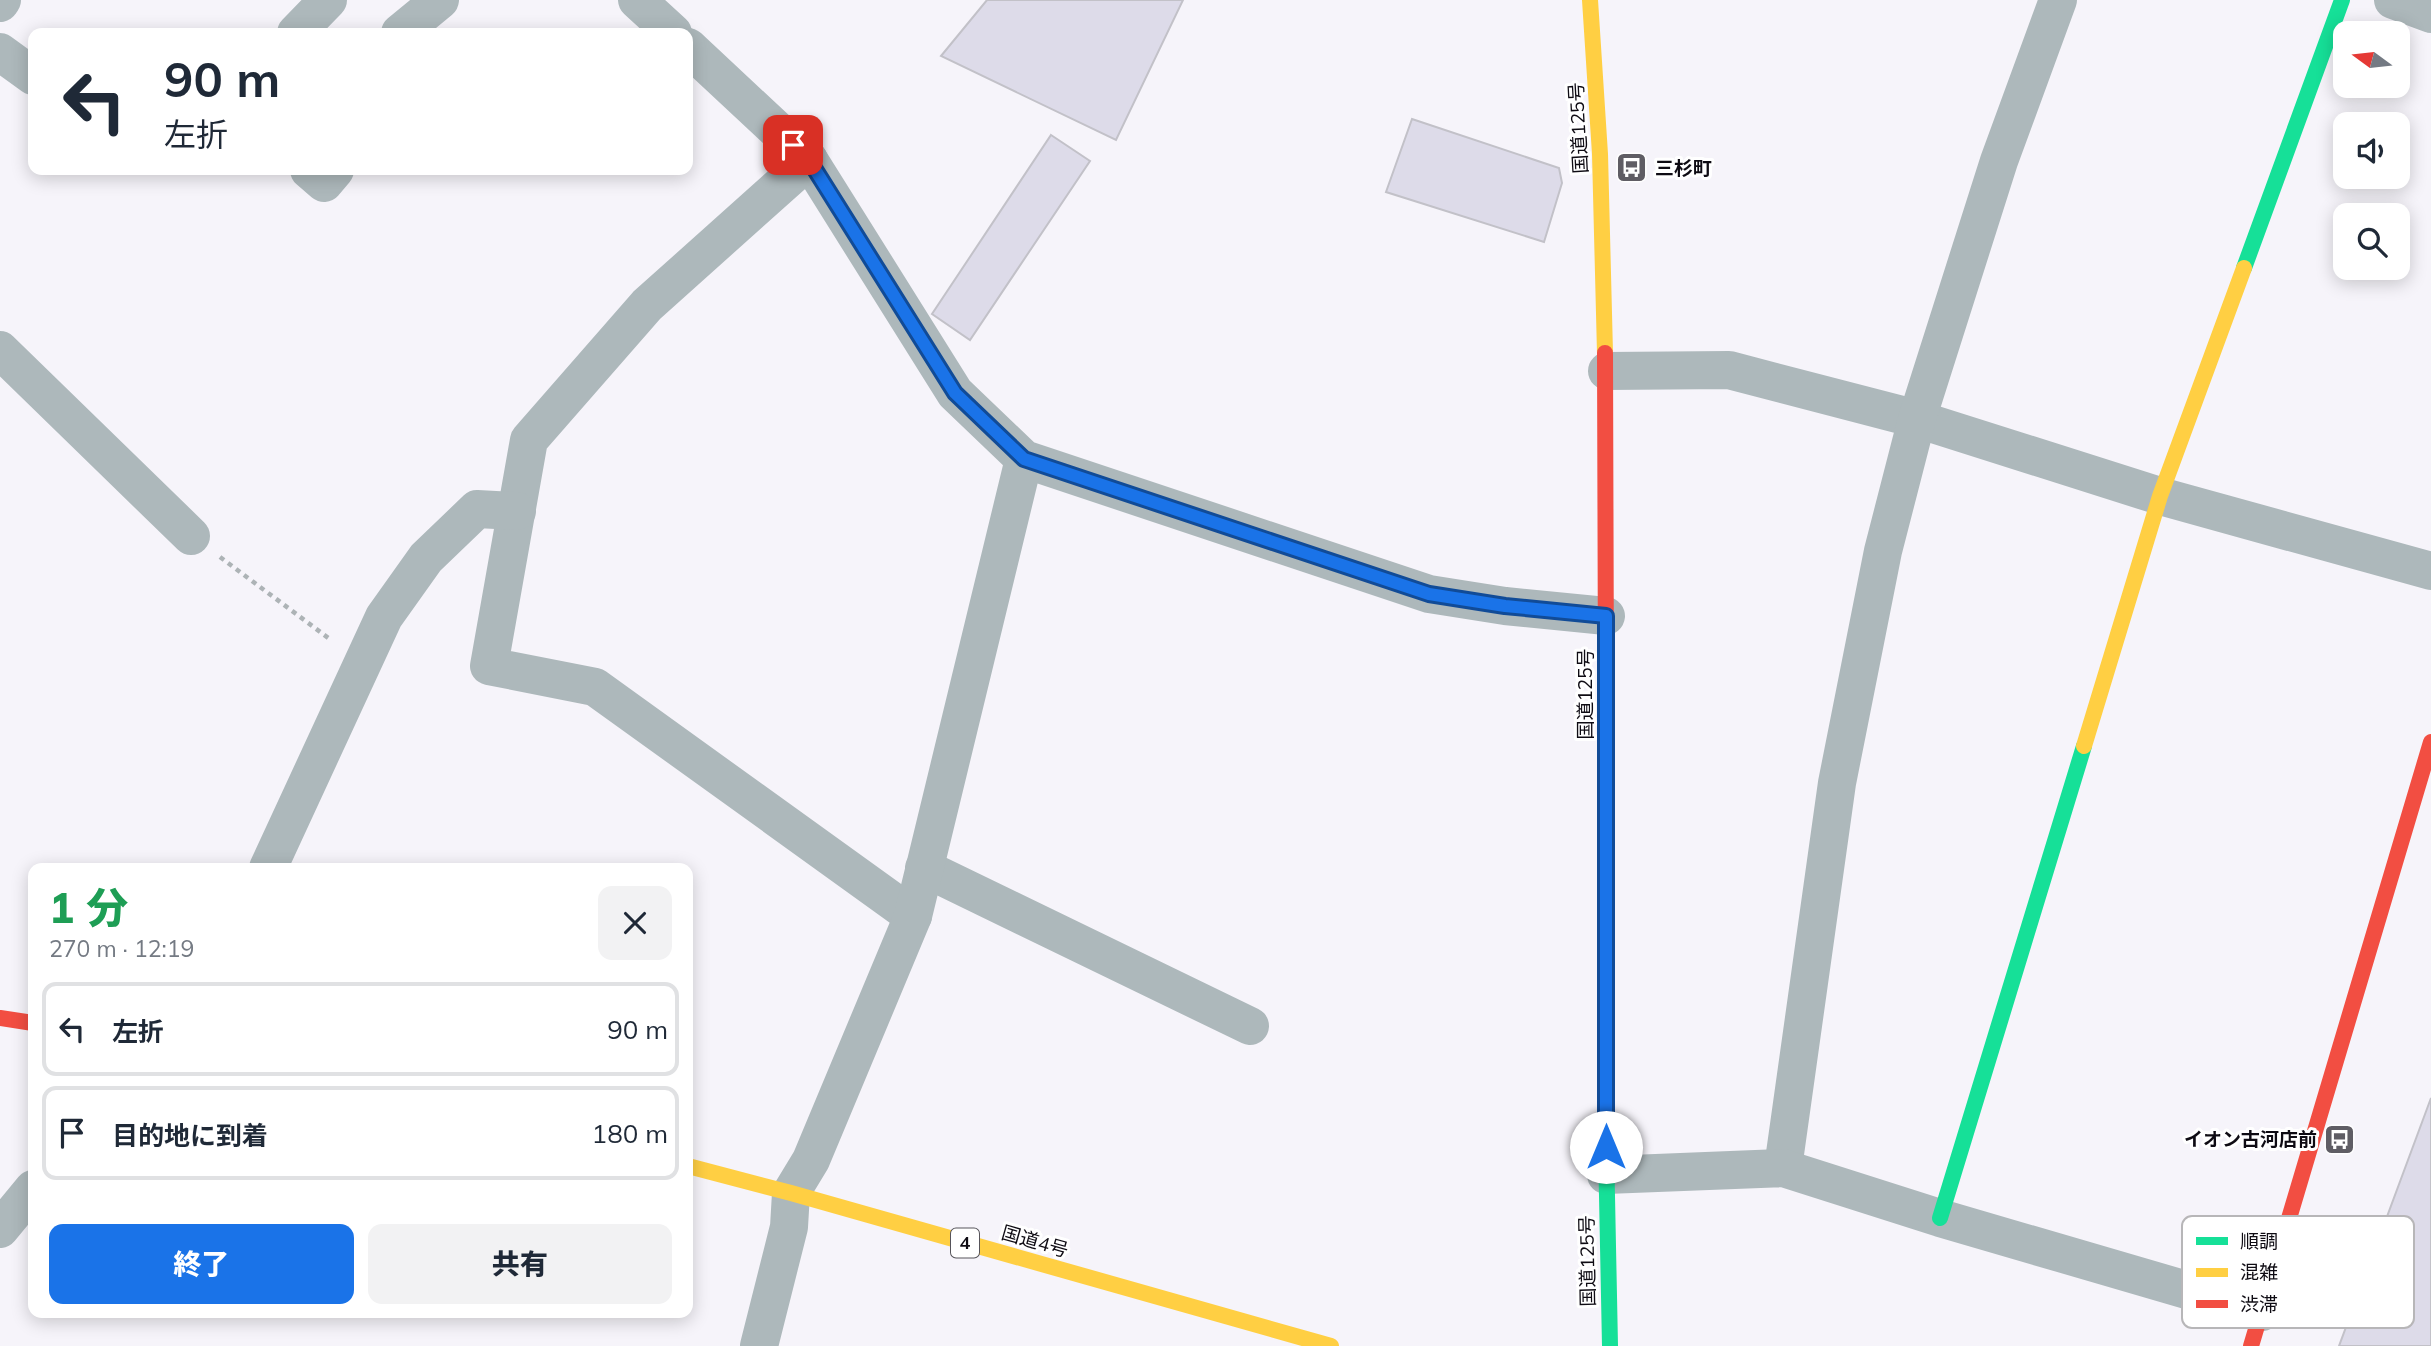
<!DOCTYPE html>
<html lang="ja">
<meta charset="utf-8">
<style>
:root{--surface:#fff;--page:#f2f2f3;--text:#1f2937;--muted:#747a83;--line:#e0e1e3;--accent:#1a73e8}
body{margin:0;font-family:Mulish,"Noto Sans JP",sans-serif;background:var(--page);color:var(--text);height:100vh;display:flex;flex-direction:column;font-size:26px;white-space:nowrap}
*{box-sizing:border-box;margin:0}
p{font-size:23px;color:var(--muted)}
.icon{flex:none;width:38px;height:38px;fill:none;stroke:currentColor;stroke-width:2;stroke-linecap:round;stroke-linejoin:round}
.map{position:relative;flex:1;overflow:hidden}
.drawer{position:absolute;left:28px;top:863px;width:665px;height:455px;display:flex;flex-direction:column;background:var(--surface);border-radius:14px;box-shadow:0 4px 18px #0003}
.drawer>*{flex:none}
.guide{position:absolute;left:28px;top:28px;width:665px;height:147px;border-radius:14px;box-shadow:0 4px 18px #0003;background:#fff;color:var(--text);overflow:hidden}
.needle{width:46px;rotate:285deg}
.tools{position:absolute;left:2333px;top:21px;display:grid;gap:14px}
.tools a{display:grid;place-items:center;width:77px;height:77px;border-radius:14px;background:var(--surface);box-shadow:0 4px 18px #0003;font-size:35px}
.pin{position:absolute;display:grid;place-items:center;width:60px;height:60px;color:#fff;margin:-30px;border-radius:14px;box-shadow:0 4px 10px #0006}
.me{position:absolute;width:77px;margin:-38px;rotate:0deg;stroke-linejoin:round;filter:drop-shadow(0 0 5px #0008)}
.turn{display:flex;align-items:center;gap:24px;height:147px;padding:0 21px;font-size:32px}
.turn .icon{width:91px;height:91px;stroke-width:2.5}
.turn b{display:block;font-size:49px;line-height:60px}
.round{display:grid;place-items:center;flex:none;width:74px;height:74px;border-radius:14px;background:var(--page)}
.summary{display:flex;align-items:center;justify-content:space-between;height:119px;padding:0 21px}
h1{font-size:42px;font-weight:800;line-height:52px;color:#1e9e55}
.action{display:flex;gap:14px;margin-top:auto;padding:14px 21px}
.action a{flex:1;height:80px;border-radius:14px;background:var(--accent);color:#fff;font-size:28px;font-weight:800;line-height:80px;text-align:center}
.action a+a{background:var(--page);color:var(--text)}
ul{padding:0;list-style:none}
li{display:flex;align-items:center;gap:21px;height:94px;margin:0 14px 10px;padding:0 7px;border:4px solid var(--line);border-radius:14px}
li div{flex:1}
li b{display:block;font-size:26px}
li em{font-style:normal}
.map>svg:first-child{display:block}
.building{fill:#dddbe9;stroke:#c2c1c8;stroke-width:2}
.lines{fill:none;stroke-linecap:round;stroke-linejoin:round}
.path{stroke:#adb3b6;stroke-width:4.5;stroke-dasharray:5 5;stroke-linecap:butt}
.street{stroke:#adb8bb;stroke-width:38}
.fast{stroke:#16e098;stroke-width:16}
.slow{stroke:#ffcf43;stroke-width:16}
.jam{stroke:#f24e42;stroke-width:16}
.route-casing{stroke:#114b97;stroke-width:18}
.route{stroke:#1a73e8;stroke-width:12}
.labels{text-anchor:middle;stroke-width:6;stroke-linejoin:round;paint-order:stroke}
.shield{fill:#fff;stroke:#56545a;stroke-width:2}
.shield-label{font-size:18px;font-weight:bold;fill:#0e0b13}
.street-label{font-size:19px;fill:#0e0b13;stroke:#fff}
.poi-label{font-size:19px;font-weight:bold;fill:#0e0b13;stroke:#fff;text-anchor:start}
.key{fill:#fff;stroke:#b7b6b8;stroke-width:2}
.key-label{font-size:19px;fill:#0e0b13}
</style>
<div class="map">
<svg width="2431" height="1346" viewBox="0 0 2431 1346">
<rect width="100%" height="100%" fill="#f6f4fa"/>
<!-- building -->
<g class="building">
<path d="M987 0H1183L1116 140 941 56Z"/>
<path d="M1412 119 1559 168 1562 183 1544 242 1386 192Z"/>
<path d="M1051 135 1090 161 970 340 932 314Z"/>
<path d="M2431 1098V1346H2339Z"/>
</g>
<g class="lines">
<!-- path -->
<path class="path" d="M220 557 331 640"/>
<!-- street -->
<g class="street">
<path d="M637 0 673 33"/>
<path d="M2393 0 2431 14"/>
<path d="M0 3 2 0"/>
<path d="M296 33 328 0"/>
<path d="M400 33 440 0"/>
<path d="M688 47 809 160 955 393 1024 459 1429 594 1505 606 1606 616"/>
<path d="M0 52 33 76"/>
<path d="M809 160 647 305 529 440 489 666 595 687 913 916"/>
<path d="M309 170 324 183 335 170"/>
<path d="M0 350 191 536"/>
<path d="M1607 371 1729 370 1917 419 2160 496 2431 571"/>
<path d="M268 868 384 617 426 558 477 509 517 511"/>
<path d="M924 868 1250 1026"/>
<path d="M1783 1168 1837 783 1883 551 1917 419 1999 161 2058 0"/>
<path d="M1606 1175 1783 1168 1940 1218 2262 1312"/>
<path d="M0 1229 33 1189"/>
<path d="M759 1346 789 1227 791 1193 811 1160 913 916 1024 459"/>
</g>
<!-- fast -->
<g class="fast">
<path d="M2244 268 2342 0"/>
<path d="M1606 1146 1610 1346"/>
<path d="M1940 1218 2084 746"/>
</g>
<!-- slow -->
<g class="slow">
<path d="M1590 0 1600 154 1605 353"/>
<path d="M1606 688V1146"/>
<path d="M2084 746 2160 496 2244 268"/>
<path d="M688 1166 791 1193 1331 1346"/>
</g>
<!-- jam -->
<g class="jam">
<path d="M1605 353 1606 688"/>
<path d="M0 1018 33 1023"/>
<path d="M2251 1346 2431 742"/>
</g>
</g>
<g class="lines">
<defs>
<path id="route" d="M793 145 809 160 955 393 1024 459 1429 594 1505 606 1606 616V1147"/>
</defs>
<!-- route casing -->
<use href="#route" class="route-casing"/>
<!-- route -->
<use href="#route" class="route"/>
</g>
<!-- icons -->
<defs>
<symbol id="bus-square" viewBox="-11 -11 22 22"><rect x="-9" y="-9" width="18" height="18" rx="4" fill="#5f5d64" stroke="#fff"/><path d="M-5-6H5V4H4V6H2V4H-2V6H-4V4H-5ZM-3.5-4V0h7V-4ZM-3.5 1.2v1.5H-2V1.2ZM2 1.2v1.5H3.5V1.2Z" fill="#fff"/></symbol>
</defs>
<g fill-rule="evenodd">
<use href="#bus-square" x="1614" y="150" width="35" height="35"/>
<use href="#bus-square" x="2322" y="1122" width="35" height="35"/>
</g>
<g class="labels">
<!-- shield labels -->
<rect class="shield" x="951" y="1228.5" width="28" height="29" rx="5"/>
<g class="shield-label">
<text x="965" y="1249">4</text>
</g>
<!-- street labels -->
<g class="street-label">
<text transform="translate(1578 128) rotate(-93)" y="7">国道125号</text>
<text transform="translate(1585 694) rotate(-90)" y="7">国道125号</text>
<text transform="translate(1035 1241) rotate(16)" y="7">国道4号</text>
<text transform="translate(1587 1261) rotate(-91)" y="7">国道125号</text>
</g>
<!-- poi labels -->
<g class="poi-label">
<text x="1655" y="175">三杉町</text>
<text x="2317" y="1146" text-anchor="end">イオン古河店前</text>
</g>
</g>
<!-- legend -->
<rect x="2182" y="1216" width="232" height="112" rx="10" class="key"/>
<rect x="2196" y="1237" width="32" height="8" fill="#16e098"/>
<rect x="2196" y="1268" width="32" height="9" fill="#ffcf43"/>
<rect x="2196" y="1300" width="32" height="8" fill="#f24e42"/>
<g class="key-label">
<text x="2240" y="1248">順調</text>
<text x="2240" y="1279">混雑</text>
<text x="2240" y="1311">渋滞</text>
</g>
</svg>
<div class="tools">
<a><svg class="needle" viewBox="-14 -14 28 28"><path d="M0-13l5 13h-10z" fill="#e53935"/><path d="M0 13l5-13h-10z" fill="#747a83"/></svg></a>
<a><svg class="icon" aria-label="sound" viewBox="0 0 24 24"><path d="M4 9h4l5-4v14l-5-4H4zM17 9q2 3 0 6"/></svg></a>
<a><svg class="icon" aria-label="search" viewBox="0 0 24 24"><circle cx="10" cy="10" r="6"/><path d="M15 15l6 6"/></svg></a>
</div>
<div class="pin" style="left:793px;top:145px;background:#d93025"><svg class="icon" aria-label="arrive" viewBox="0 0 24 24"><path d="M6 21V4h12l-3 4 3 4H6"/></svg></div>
<svg class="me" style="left:1606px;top:1147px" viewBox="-20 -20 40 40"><circle r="19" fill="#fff"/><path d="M0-13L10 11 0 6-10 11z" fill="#1a73e8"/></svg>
<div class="guide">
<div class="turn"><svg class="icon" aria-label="left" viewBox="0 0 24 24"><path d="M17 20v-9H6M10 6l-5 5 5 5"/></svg><div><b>90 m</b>左折</div></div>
</div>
<section class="drawer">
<div class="summary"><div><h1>1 分</h1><p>270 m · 12:19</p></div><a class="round"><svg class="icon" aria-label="close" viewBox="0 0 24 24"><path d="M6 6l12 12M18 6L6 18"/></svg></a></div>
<ul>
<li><svg class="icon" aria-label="left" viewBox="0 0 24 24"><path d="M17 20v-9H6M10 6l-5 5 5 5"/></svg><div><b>左折</b></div><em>90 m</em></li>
<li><svg class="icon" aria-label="arrive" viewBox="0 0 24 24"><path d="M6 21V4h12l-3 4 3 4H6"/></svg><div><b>目的地に到着</b></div><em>180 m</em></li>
</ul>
<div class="action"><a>終了</a><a>共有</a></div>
</section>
</div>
